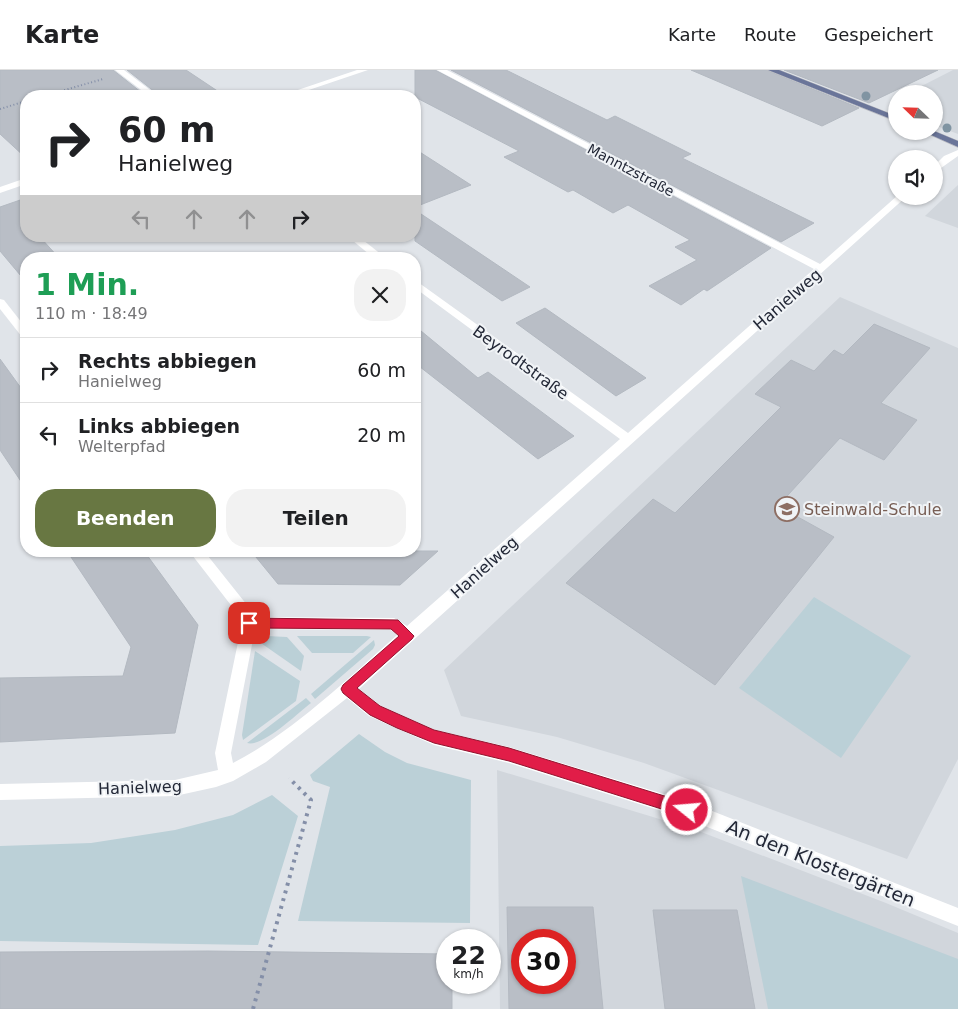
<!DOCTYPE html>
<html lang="de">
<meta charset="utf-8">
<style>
:root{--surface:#fff;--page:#f2f2f2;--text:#202124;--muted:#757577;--line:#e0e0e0;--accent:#687742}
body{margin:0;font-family:"DejaVu Sans",sans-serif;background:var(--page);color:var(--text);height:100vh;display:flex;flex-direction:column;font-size:19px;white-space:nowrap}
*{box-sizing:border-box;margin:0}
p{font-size:16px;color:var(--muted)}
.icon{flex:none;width:28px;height:28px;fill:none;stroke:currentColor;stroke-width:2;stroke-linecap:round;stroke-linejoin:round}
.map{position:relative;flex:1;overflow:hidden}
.panel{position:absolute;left:20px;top:182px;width:401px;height:305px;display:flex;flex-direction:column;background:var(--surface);border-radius:20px;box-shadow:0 1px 4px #0004}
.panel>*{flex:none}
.top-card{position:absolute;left:20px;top:20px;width:401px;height:152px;border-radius:20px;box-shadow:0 1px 4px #0004;background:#fff;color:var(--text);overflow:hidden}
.needle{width:32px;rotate:293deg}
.controls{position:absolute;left:888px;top:15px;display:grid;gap:10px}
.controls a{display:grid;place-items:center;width:55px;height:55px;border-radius:50%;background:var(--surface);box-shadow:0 1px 4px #0004;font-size:25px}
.speed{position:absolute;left:436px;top:859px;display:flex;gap:10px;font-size:25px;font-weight:700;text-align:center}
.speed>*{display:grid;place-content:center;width:65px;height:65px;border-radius:50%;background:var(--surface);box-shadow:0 1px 4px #0004;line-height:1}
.speed small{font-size:12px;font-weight:400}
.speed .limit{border:8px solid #d22;background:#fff;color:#111}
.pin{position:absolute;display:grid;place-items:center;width:42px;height:42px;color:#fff;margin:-21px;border-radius:10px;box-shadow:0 2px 8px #0006}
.me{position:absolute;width:55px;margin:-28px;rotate:287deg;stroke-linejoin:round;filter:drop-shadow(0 0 4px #0008)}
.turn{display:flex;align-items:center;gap:18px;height:105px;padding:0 15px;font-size:22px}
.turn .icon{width:65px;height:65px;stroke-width:2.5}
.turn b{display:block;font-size:35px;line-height:42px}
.lanes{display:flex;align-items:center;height:48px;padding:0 15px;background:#0003;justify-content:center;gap:25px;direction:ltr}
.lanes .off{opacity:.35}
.round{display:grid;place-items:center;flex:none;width:52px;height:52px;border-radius:20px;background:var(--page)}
.overview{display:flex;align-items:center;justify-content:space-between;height:85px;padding:0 15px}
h1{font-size:30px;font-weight:800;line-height:38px;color:#1e9e55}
.primary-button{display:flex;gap:10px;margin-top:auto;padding:10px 15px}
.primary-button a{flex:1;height:58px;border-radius:20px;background:var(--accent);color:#fff;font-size:20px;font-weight:800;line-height:58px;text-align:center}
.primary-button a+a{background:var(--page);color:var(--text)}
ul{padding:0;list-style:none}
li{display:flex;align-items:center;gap:15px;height:65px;padding:0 15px;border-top:1px solid var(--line)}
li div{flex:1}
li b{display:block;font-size:19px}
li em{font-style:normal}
header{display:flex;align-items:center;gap:30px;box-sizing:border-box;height:70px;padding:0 25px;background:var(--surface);border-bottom:1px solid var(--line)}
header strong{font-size:24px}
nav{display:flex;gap:28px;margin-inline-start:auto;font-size:18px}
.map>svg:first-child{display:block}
.built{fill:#d1d6dc;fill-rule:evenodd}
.green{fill:#bbd0d7}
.building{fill:#b9bec6;stroke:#b3b9c1;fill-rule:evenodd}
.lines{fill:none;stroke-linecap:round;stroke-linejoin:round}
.primary-casing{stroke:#bdbec3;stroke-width:1}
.path-far1{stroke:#848fa8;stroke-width:2;stroke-dasharray:1 2.5;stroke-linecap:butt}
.path{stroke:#848fa8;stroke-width:4;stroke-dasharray:3 5;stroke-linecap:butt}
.minor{fill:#fff;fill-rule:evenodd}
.primary{fill:#6a7599;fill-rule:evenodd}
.tree{fill:#8094a2}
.route{fill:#e11d48;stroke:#92132f}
.labels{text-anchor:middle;stroke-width:4;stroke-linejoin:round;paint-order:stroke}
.far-street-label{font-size:14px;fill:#232837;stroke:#f0f3f6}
.street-label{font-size:16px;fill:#232837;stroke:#f0f3f6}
.education-label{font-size:16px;fill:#785e54;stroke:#f0f3f6;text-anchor:start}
.near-street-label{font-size:19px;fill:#232837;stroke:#f0f3f6}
</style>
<header>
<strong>Karte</strong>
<nav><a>Karte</a><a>Route</a><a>Gespeichert</a></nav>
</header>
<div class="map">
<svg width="958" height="939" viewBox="0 0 958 939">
<rect width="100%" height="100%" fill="#e0e4e9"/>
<!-- built -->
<g class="built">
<path d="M953 0H958V64L934 55V24H906Z"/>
<path d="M958 115V158L925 146Z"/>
<path d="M840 227 958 278V689L907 789 644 693 557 667 461 646 444 600Z"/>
<path d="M497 700 696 760 886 833 958 863V939H500ZM522 870H565V912H522Z"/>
</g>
<!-- green -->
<g class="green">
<path d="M814 527 911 586 841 688 739 618Z"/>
<path d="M267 566 287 567 304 586 301 601 258 571Z"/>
<path d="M297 566H367L371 567 353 583H312Z"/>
<path d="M374 570 375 575 373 579 315 629 311 624Z"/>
<path d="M255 581 300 611 296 631 243 670 242 665Z"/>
<path d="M306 628 311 633C298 643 262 678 247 673Z"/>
<path d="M359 664 385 682 407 693 471 710 470 853 298 851 330 717 313 711 310 705Z"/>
<path d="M272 725 298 746 258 875 0 871V776L91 773 175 760 233 745Z"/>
<path d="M741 806 958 889V939H768Z"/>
</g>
<!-- building -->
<g class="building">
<path d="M0 0H113L146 26H26V88L0 64Z"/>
<path d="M127 0H186L225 26H160Z"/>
<path d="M415 0H435L771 178 707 221 704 219 681 235 649 216 697 190 675 177 690 170 628 135 613 143 573 120 568 122 504 87 519 81 415 27Z"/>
<path d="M451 0H506L607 50 615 46 691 84 682 88 814 153 781 172Z"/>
<path d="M691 0H766L859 38 822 56Z"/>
<path d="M784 0H938L869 33Z"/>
<path d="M415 79 471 115 415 137Z"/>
<path d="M26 128V166H39L60 189H26V212L0 181V137Z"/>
<path d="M415 140 466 174 530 217 502 231 415 171Z"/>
<path d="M545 238 594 272 646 308 616 326 516 253Z"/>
<path d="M874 254 930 278 881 333 917 350 884 390 840 368 778 436 834 467 715 615 566 513 653 429 675 443 781 337 755 324 791 290 814 301 834 280 843 285Z"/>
<path d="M415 256 478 308 488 302 574 366 538 389 415 293Z"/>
<path d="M0 289 26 325V419L0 380Z"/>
<path d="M67 481H144L198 555 175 663 0 672V608L123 606 131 577Z"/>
<path d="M251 481H438L400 515 278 514Z"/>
<path d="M507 837H593L603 939H509ZM522 870H565V912H522Z"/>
<path d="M653 840H737L755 939H665Z"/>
<path d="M208 881 448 884V912H452V939H0V882Z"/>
</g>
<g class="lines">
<defs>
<g id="primary">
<path d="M768 0H779L896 46V51Z"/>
<path d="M922 61H934L958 71V77Z"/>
</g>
</defs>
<!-- primary casing -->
<use href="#primary" class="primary-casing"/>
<!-- path-far1 -->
<g class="path-far1">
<path d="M44 26 103 9"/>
<path d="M0 39 26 31"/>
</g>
<!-- path -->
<path class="path" d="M253 939 311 730 289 708"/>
<!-- minor -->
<g class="minor">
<path d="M115 0H124L158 26H149Z"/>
<path d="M357 0H368L291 26H280Z"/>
<path d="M437 0H447L820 194 897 126H907L359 619 381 636 435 660 509 677 687 731 958 838V856L687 749 509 693 434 675 369 646 347 628 266 692 233 711 216 717 175 726 0 730V714L175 710 218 700 215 683 242 553 237 543 189 481H204L247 535 253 547 394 548 407 556 620 369 415 218V210L628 363 814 199ZM255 559 391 560 397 565C349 608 290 664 233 693L231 683Z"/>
<path d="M958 80V86L934 103V96L944 86Z"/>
<path d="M26 108V114L0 123V117Z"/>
<path d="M347 166H358L387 189H375Z"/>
<path d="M0 229 4 230 26 258V268L22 267 0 239Z"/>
</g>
<!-- primary -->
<use href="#primary" class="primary"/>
</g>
<!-- trees -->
<g class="tree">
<circle cx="866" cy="26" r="4.5"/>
<circle cx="947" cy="58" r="4.5"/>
</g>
<!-- route -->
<path class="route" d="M249 548 398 550 414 566 412 569 357 618 380 636 434 660 509 678 687 733 692 735 694 740 692 745 687 747 509 691 434 673 397 658 370 645 343 623 341 619 343 615 399 566 391 559 249 558 245 557 243 553 245 549Z"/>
<!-- icons -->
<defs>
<symbol id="school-ring" viewBox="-11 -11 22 22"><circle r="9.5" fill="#f0f3f6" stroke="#8d6e63" stroke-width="1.5"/><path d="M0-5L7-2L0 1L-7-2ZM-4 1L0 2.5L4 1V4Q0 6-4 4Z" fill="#8d6e63"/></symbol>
</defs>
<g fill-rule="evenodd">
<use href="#school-ring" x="773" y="425" width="28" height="28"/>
</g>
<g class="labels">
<!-- far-street labels -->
<g class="far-street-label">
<text transform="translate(631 100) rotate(28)" y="5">Manntzstraße</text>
</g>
<!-- street labels -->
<g class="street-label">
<text transform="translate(787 229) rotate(-41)" y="6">Hanielweg</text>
<text transform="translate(521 292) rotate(36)" y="6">Beyrodtstraße</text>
<text transform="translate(484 497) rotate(-42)" y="6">Hanielweg</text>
<text transform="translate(140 717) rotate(-2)" y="6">Hanielweg</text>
</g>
<!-- education labels -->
<g class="education-label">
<text x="804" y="445">Steinwald-Schule</text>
</g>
<!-- near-street labels -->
<g class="near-street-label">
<text transform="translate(821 793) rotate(22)" y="7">An den Klostergärten</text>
</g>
</g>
</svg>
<div class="controls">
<a><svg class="needle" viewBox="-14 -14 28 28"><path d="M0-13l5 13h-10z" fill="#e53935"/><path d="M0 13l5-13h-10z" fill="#757577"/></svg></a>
<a><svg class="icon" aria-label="sound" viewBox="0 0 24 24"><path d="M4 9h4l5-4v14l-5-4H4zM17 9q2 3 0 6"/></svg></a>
</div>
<div class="speed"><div>22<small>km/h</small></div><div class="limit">30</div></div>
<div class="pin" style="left:249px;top:553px;background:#d93025"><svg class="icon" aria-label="arrive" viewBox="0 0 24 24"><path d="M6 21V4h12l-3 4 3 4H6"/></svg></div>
<svg class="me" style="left:687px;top:740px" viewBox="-20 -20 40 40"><circle r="17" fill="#e11d48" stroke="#fff" stroke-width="3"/><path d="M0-11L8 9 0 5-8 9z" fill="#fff"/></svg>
<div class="top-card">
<div class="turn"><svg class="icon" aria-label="right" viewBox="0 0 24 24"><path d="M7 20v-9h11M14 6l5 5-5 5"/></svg><div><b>60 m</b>Hanielweg</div></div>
<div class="lanes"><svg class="icon off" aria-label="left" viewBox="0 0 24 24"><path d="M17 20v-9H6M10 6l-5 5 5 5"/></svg><svg class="icon off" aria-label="ahead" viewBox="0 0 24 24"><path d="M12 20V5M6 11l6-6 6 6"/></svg><svg class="icon off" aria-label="ahead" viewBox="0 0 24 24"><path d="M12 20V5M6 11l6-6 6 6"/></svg><svg class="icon" aria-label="right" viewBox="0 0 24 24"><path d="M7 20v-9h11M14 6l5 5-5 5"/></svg></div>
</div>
<section class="panel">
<div class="overview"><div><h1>1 Min.</h1><p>110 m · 18:49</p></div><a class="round"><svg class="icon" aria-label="close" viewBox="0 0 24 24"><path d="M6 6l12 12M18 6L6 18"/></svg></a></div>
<ul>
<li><svg class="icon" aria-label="right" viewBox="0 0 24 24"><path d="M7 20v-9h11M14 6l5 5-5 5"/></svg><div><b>Rechts abbiegen</b><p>Hanielweg</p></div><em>60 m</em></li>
<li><svg class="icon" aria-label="left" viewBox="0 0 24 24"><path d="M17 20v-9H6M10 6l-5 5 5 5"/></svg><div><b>Links abbiegen</b><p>Welterpfad</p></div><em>20 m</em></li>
</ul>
<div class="primary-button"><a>Beenden</a><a>Teilen</a></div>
</section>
</div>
